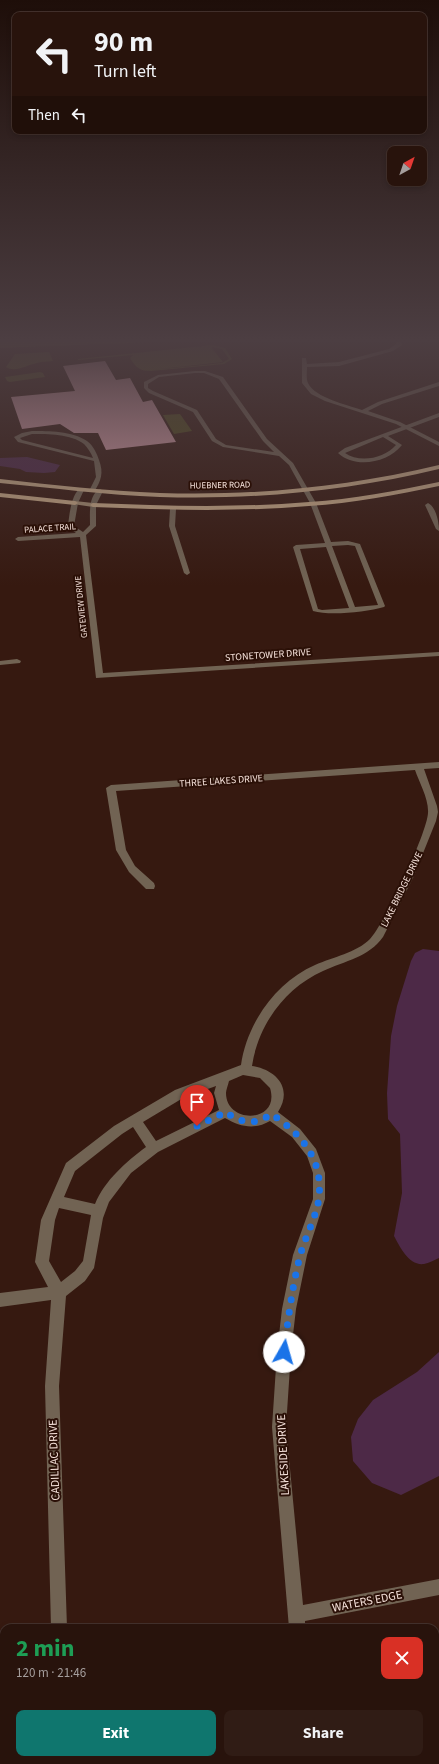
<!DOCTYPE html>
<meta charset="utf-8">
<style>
:root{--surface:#28130c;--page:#301c15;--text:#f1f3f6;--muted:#a59e9d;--line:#44322d;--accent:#0f766e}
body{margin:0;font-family:"Source Sans 3",sans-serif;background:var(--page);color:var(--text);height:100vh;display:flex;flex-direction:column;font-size:15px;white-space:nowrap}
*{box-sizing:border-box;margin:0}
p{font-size:13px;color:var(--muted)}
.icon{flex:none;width:22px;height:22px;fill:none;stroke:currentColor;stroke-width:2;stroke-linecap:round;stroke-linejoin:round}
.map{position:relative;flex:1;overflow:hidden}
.details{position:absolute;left:0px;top:1624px;width:439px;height:140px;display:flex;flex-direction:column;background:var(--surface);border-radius:12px 12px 0 0;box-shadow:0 2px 6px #0003,0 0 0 1px var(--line)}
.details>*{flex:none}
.guide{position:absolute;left:12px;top:12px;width:415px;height:122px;border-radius:8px;box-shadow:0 2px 6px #0003,0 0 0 1px var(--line);background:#28130c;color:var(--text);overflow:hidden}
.needle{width:26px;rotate:40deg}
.buttons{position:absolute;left:387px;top:146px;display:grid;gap:8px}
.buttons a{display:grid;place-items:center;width:40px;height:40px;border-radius:8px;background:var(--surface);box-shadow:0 2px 6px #0003,0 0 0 1px var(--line);font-size:20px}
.pin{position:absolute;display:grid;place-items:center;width:34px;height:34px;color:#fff;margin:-41px -17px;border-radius:50% 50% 50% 0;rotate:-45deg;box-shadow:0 0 4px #0007}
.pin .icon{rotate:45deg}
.me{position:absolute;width:44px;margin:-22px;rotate:7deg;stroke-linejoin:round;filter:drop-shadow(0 0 3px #0008)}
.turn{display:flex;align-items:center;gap:14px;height:84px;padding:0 16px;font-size:18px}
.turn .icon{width:52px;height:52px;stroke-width:2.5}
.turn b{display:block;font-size:28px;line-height:34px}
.then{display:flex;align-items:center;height:38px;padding:0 16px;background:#0003;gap:8px;font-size:15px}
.round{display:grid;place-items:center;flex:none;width:42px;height:42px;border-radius:8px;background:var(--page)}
.overview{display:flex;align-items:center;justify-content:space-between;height:68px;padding:0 16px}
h1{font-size:24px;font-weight:700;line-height:30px;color:#1e9e55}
.button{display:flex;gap:8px;margin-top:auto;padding:8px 16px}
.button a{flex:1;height:46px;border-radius:8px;background:var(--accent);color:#fff;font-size:16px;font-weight:700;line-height:46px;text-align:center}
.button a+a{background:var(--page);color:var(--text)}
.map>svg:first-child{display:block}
.green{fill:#504b1b;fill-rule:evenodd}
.water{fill:#4d2947}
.building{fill:#d69ea8}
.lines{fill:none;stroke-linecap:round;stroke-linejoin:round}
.lane{fill:#716353;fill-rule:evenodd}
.street{fill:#716353;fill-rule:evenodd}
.secondary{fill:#9e886d;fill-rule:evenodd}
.primary{fill:#c1a482;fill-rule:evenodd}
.route{stroke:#1a73e8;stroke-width:7;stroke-dasharray:0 12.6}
.labels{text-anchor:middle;stroke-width:4;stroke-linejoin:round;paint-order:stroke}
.far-street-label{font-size:9px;fill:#f7e3dc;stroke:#2b1007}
.street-label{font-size:10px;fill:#f7e3dc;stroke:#2b1007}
.near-street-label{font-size:12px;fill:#f7e3dc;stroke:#2b1007}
</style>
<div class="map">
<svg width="439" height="1764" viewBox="0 0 439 1764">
<rect width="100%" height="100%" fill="#361910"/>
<!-- green -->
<g class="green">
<path d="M0 339H232L0 348Z"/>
<path d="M213 345 225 348 232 359 224 364 151 371C140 371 136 368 130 358L133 355 78 360V359ZM211 347 222 349 229 359 222 363 152 370 223 362Z"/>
<path d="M49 352 53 361C48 362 42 361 37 363 27 365 15 373 6 367L15 354Z"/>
<path d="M40 372 43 373 45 377 10 382 7 381 5 377Z"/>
<path d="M180 414 192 431 174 434 163 415Z"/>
</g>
<!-- water -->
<g class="water">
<path d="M27 457 60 465 55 472 44 473 26 472 20 469 0 466V458Z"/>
<path d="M423 949 439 951V1258C434 1260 429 1263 424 1264 409 1266 400 1247 394 1236L402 1193 400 1134 388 1119 387 1093 391 1036 397 1006 411 961 415 953Z"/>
<path d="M439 1352V1476L401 1495 372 1483 353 1461 351 1437 358 1419 373 1400 417 1372Z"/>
</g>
<!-- building -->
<path class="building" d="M105 361 116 380 130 378 143 402 152 400 176 442 106 450 98 433H74L60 424 22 429 11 397 75 391 63 366Z"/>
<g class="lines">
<!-- lane -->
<g class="lane">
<path d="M195 371H205L223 377 267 439 293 463 316 503 331 542 348 541 360 544 385 606 384 607C366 612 330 616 313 611L293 547 296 545 325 543 310 503 289 465 279 456 223 447 212 441 193 412 149 393 144 388V382L158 375ZM195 373H204L219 379 263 441 274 452 226 445 216 439 197 410 153 391 148 388V384L159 377ZM348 545 355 546 378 605 355 607 332 546ZM326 547 349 608 322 610 318 609 300 549Z"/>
<path d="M439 413V417L388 436 402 445C388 463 355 469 338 453L345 448ZM383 437 396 445C384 459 359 463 345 453Z"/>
<path d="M32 431C49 431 72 431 87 441 93 445 97 454 99 460 104 473 101 481 94 492L89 491 96 477 94 461 18 442 14 437 22 433ZM32 434C48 434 71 434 84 444 88 448 91 453 93 458L22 440 20 438Z"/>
<path d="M173 507 176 509 175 526 190 573 187 575 184 573 169 526 170 509Z"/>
</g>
<!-- street -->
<g class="street">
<path d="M397 342H401L402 345 393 351 339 366 307 367C307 372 306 379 308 383 315 398 348 405 362 410L378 402 439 382V386L382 404 368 411 400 422 439 442V446L396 424 325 401 311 394 302 383V358H306L307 364 339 362 389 349 396 344Z"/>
<path d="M81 488 84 490 78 503 74 526 83 532 90 525C90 514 88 495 100 489L103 491 96 505V526L86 535 103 673 439 652V656L96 678 80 537 18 541 15 539 18 537 76 533 68 527C69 517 71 493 81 488Z"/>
<path d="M428 503C436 507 439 522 439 531L436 529 425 505Z"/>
<path d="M17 659 21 661 20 663 0 665V661Z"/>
<path d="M439 762V768L424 769 437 806 438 812 436 821 413 878 383 937C369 957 345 961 323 971 285 988 258 1025 252 1066 277 1070 293 1089 278 1112L300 1129 316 1149 325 1173V1199L307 1255 296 1309 291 1352 286 1427 303 1605 439 1579V1595L305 1621V1628H289L272 1427 277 1352 282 1309 293 1255 313 1199V1173L307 1156 292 1137 270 1121C255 1130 240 1127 225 1118L158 1152 131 1173 109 1202 103 1218 94 1268 85 1281 66 1296 59 1386 67 1628H51L45 1386 51 1300 0 1307V1293L48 1287 35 1262 41 1220 66 1163 114 1126 175 1090 241 1065C247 1023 276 982 315 965 333 957 356 953 370 939 384 925 427 833 428 813 429 799 419 782 415 770L116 791 126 850 135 866 154 883 155 886 154 889H146L129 872 116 850 106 788 111 785ZM243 1075 260 1078 270 1088C281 1123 226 1125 226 1093 226 1090 228 1085 229 1081ZM216 1086 214 1093 219 1110 156 1141 143 1122 183 1098ZM133 1127 146 1147C126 1162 105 1180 95 1204L64 1197 75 1171 122 1134ZM59 1208 91 1215 83 1261 75 1271 61 1282 49 1261 55 1220Z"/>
<rect x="54" y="1760" width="18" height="4"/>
<rect x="307" y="1760" width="18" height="4"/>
</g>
<!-- secondary -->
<path class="secondary" d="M75 501 93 503 96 505 93 507 73 504V502Z"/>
<!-- primary -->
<g class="primary">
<path d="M439 465V469C347 491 254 500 160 497 106 495 53 488 0 483V479C53 485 106 491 160 493 254 496 347 487 439 465Z"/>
<path d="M439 482V486C396 495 353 503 309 506 237 512 165 510 93 507L90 505 93 503C165 506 237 508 309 502 353 499 396 491 439 482Z"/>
<path d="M0 493 75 501 78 503 75 505 0 497Z"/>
</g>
</g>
<!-- sky -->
<linearGradient id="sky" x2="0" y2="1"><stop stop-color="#1e0e09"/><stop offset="0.58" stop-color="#4c3e42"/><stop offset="1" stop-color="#4c3e42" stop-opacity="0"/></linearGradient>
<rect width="439" height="586" fill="url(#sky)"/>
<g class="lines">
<!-- route -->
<path class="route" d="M197 1126 226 1112C239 1123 256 1126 271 1114 302 1134 323 1159 319 1198 316 1218 305 1237 300 1256 292 1288 288 1320 284 1352"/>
</g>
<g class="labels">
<!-- far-street labels -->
<g class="far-street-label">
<text transform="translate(220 485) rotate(-1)" y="3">HUEBNER ROAD</text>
<text transform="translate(50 528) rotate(-4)" y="3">PALACE TRAIL</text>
<text transform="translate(81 607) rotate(-96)" y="3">GATEVIEW DRIVE</text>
</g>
<!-- street labels -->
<g class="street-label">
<text transform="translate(268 654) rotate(-4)" y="4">STONETOWER DRIVE</text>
<text transform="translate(221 780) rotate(-4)" y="4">THREE LAKES DRIVE</text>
<text transform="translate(401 889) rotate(-64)" y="4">LAKE BRIDGE DRIVE</text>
</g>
<!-- near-street labels -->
<g class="near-street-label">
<text transform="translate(283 1455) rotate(-93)" y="4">LAKESIDE DRIVE</text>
<text transform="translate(54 1460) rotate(-92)" y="4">CADILLAC DRIVE</text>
<text transform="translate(367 1601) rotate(-11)" y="4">WATERS EDGE</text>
</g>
</g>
</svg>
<div class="buttons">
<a><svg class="needle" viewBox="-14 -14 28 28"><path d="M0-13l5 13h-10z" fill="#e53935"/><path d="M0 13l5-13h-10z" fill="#a59e9d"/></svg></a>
</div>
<div class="pin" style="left:197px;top:1126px;background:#d93025"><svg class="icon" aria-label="arrive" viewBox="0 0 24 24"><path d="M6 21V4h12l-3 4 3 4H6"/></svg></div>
<svg class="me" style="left:284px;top:1352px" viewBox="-20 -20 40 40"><circle r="19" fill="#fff"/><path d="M0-13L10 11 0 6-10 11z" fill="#1a73e8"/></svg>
<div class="guide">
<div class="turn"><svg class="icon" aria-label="left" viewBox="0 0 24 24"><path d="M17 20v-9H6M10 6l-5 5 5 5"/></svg><div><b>90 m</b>Turn left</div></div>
<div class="then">Then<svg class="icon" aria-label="left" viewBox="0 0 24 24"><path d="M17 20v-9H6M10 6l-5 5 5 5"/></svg></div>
</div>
<section class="details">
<div class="overview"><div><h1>2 min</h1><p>120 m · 21:46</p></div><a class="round" style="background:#d93025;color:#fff"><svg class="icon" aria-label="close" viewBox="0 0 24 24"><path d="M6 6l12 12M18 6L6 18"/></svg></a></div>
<div class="button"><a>Exit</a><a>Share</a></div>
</section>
</div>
